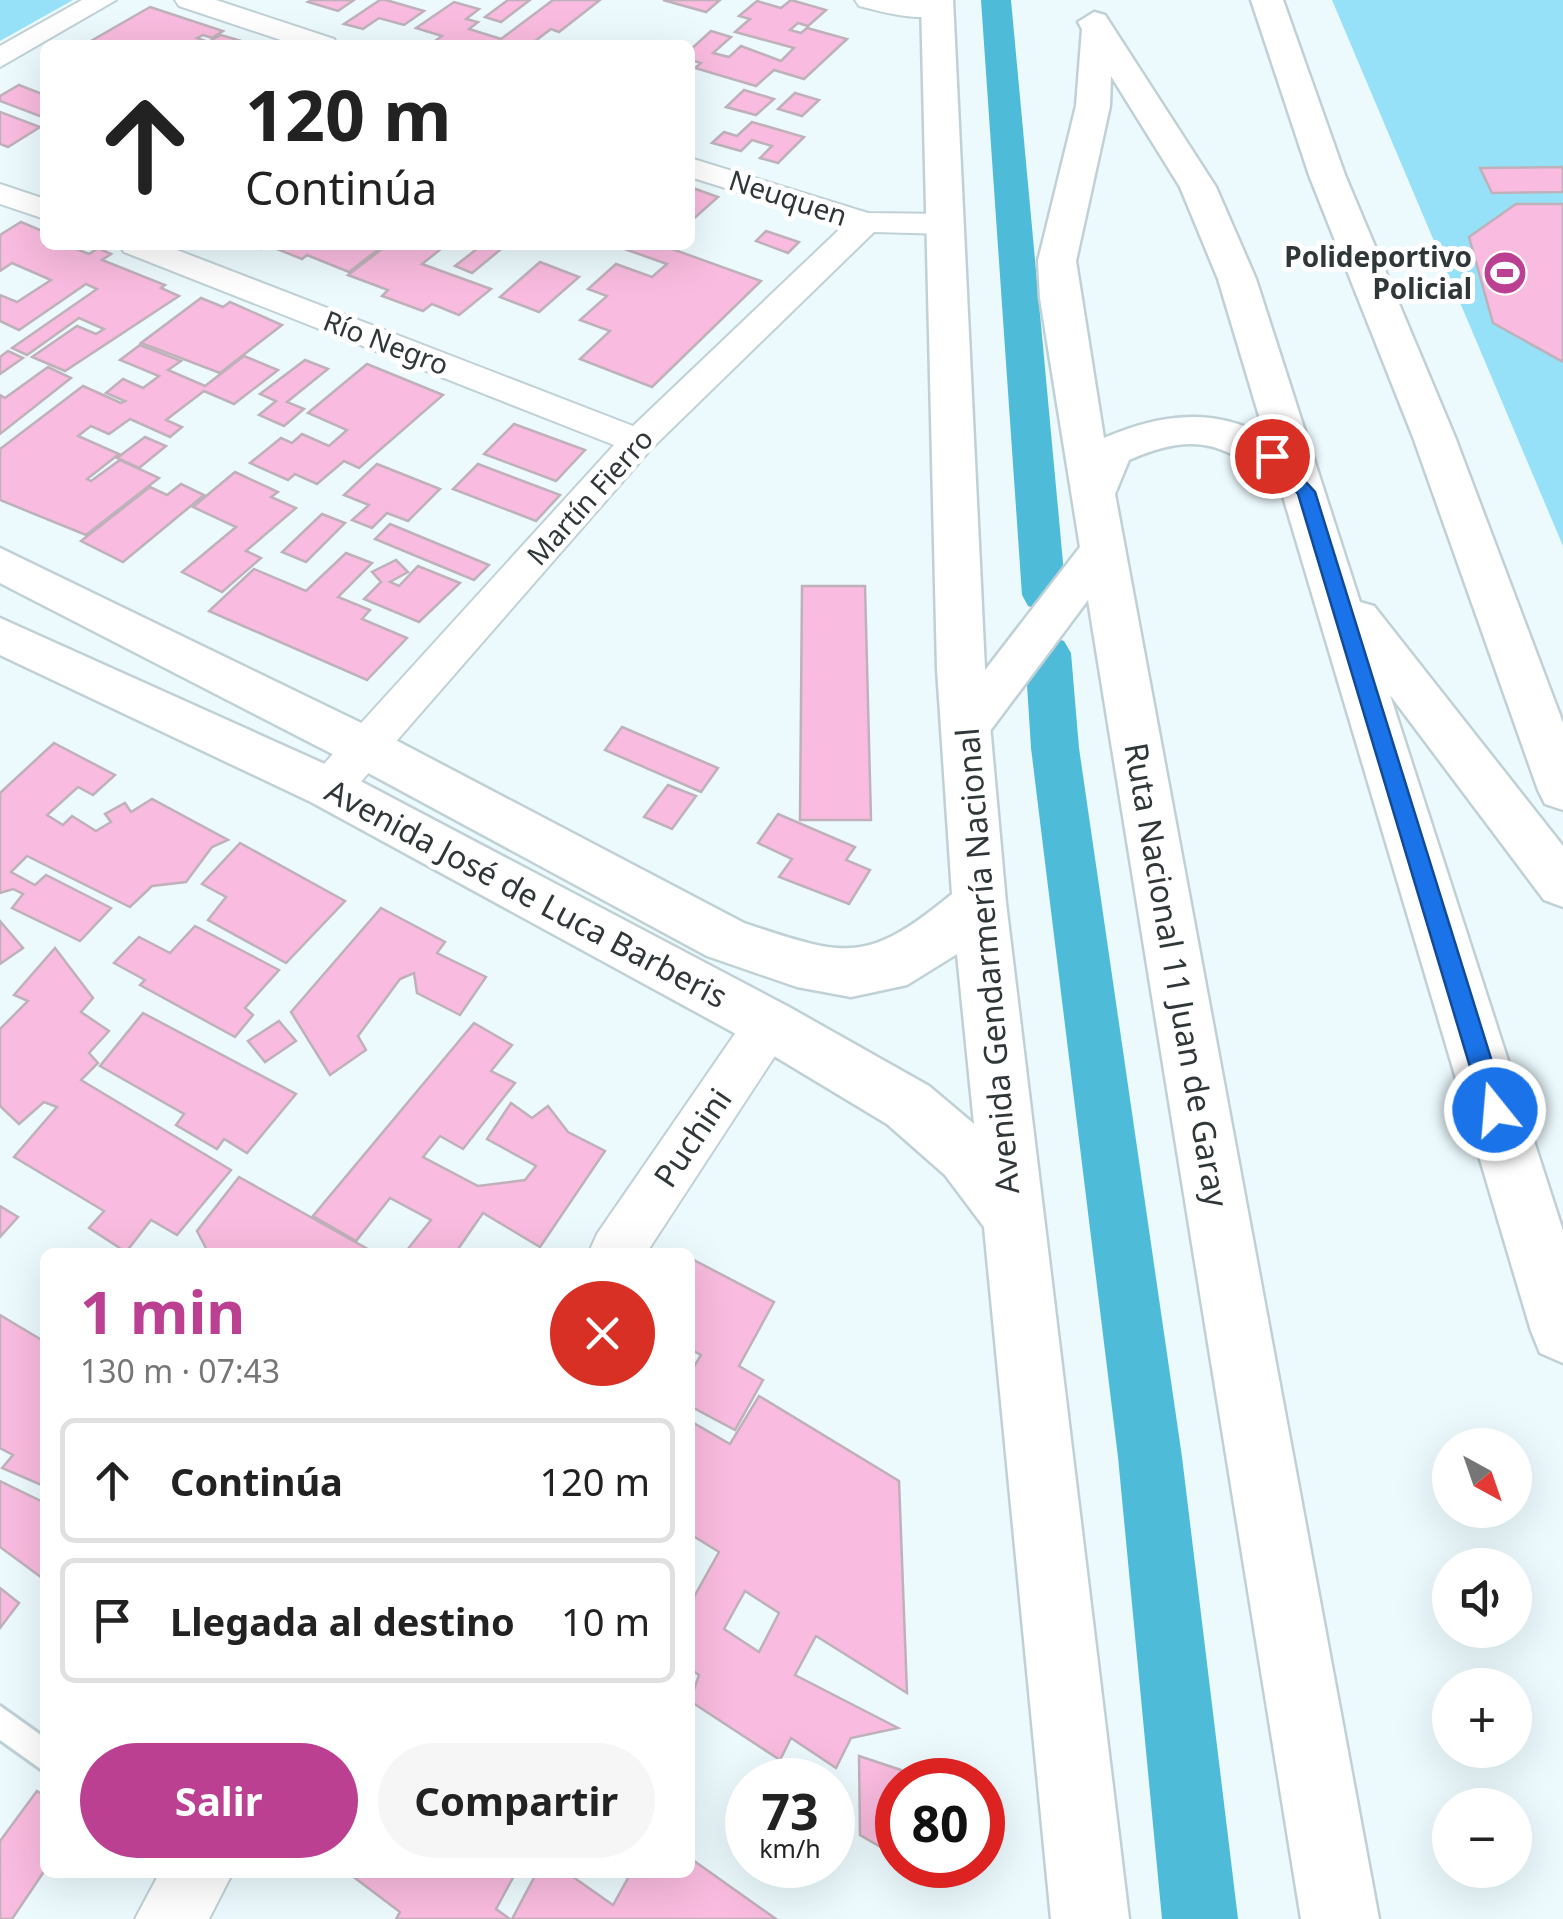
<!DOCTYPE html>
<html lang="es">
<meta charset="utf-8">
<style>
:root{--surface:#fff;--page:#f6f6f6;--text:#222;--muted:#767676;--line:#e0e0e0;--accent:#bb4091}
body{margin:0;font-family:"Noto Sans",sans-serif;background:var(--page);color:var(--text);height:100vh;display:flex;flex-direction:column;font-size:38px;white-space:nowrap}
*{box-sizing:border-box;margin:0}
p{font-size:32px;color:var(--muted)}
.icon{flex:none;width:55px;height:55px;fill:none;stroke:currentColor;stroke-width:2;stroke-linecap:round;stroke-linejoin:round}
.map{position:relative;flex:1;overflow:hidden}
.details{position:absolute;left:40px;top:1248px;width:655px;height:630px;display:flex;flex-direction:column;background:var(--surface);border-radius:15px;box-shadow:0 10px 40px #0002}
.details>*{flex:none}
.top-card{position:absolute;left:40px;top:40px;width:655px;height:210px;border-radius:15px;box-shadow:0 10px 40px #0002;background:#fff;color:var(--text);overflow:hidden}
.needle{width:65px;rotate:140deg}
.fabs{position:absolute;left:1432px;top:1428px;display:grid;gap:20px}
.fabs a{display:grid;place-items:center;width:100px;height:100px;border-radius:50%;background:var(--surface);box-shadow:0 10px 40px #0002;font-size:50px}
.speed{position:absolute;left:725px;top:1758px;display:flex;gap:20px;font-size:50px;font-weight:700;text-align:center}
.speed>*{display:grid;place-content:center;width:130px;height:130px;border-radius:50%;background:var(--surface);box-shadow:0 10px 40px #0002;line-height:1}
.speed small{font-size:25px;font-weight:400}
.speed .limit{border:15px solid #d22;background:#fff;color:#111}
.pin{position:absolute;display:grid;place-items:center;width:85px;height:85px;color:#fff;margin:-42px;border:5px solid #fff;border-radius:50%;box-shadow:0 2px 10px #0007}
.me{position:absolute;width:110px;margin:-55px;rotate:343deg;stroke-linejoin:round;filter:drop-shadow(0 0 8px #0008)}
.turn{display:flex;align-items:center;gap:35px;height:210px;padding:0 40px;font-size:45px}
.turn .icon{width:130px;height:130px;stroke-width:2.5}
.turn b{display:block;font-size:70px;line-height:85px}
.round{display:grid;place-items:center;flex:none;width:105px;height:105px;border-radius:52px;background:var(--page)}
.overview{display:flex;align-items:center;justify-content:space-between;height:170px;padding:0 40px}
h1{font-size:60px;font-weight:700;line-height:75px;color:var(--accent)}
.action{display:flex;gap:20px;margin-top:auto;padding:20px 40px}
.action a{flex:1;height:115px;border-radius:60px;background:var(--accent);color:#fff;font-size:40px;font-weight:700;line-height:115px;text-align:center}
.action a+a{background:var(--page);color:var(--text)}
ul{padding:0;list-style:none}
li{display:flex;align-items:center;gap:30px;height:125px;margin:0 20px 15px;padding:0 20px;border:5px solid var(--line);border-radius:15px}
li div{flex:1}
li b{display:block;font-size:38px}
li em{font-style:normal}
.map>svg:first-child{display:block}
.green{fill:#96e1f7}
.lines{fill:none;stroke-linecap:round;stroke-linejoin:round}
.canal{fill:#4ebcd8;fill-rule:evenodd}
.building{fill:#f9bbdf;stroke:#bfb1b9;stroke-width:2.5;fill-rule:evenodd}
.lane-casing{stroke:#c0d1d6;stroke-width:6}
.street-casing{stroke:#c0d1d6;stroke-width:4}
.secondary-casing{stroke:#c0d1d6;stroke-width:5}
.highway-casing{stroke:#c0d1d6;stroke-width:5}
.lane{fill:#fff;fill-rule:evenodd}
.street{fill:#fff;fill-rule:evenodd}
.secondary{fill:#fff;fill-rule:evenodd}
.highway{fill:#fff;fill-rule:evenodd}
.route{fill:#1a73e8;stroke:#114b97;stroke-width:2.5}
.labels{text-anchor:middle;stroke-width:10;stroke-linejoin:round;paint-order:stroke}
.far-street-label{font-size:28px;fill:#303739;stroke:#fff}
.far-poi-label{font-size:28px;font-weight:bold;fill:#303739;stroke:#fff;text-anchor:end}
.street-label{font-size:32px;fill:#303739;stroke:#fff}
</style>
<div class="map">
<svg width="1563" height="1919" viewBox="0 0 1563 1919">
<rect width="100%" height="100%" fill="#ecfafe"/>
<!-- green -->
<g class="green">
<path d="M0 0H73L0 41Z"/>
<path d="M1332 0H1563V546Z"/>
</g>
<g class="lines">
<!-- canal -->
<g class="canal">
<path d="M981 0H1011L1066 595 1060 606 1044 611 1028 606 1022 595Z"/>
<path d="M1048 636 1064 641 1071 653 1079 748 1182 1457 1238 1919H1162L1118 1457 1031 748 1025 653 1032 641Z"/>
</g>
</g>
<!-- building -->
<g class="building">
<path d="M312 0H354L338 11 308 2Z"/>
<path d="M380 0H386L424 11 404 25 379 18 363 29 344 24Z"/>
<path d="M508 0H530L501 22 485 17Z"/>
<path d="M553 0H600L559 32 551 29 530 45H447L435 41 442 36 416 28 454 2 479 9 466 19 478 22 469 29 501 39Z"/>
<path d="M663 0H720L706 12Z"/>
<path d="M791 0 826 10 808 26 798 23 790 30 801 33 807 28 847 39 804 79 774 70 756 86 695 68 701 63 690 60V50L711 31 731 37 713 53 729 57 741 46 781 61 794 48 735 32 750 19 739 16 757 1 781 8Z"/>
<path d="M150 7 223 31 212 38 203 35 197 38 208 42 221 35 255 45H84Z"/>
<path d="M19 85 45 95V118L0 101V96Z"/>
<path d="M744 90 774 99 756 115 726 107Z"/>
<path d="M795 93 819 100 802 116 778 109Z"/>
<path d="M0 112 40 127 8 147 0 144Z"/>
<path d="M752 122 804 137 778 163 760 158 772 146 752 140 741 151 712 143 724 132 737 136Z"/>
<path d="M1563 167V192L1492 193 1480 168Z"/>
<path d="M690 187 718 197 690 222Z"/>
<path d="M1516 204H1563V362L1493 323 1469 237Z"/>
<path d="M21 222 45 232V245H66L89 254 98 248 111 254 102 260 165 285 161 288 179 296 65 371 32 357 77 326 96 334 104 329 79 318 27 355 12 348 97 289 86 284 19 330 0 321V295L17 302 51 280 12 263 0 271V235Z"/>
<path d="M766 231 799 242 788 253 756 241Z"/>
<path d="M250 245H384L349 272 307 255 302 259 267 245 261 249Z"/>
<path d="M387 245H446L422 264 491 289 459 315 432 304 423 311 382 296 388 290 348 275Z"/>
<path d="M482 245H506L472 273 455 266Z"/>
<path d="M661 245 761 281 652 387 580 359 610 331 580 320 607 296 588 289 616 264 652 277 667 264 619 247Z"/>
<path d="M540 262 579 277 539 312 500 297Z"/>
<path d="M201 298 223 307 230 302 282 325 220 373 141 343Z"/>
<path d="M140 345 181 361 168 370 205 386 244 356 278 370 234 404 204 391 166 420 182 427 170 437 130 419 109 434 91 426 78 436 119 454 87 479 91 481 120 460 159 478 86 535 0 500V449L83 386 121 403 125 401 106 393 123 379 143 388 159 376 120 360Z"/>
<path d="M8 351 23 358 0 374V357Z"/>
<path d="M305 360 328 369 287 402 304 409 284 426 259 415 276 401 260 394Z"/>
<path d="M367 364 443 395 359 468 344 461 317 484 295 474 288 480 250 463 281 438 292 443 302 434 329 446 347 430 308 413Z"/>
<path d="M48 367 71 378 0 434V395L5 398Z"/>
<path d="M514 424 585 450 556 481 484 454Z"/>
<path d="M145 437 166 446 139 468 117 458Z"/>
<path d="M377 464 440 489 408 521 387 513 372 528 352 520 369 505 344 495Z"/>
<path d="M478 464 560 495 536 521 453 489Z"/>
<path d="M235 472 278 492 271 497 296 508 246 551 261 558 222 592 182 572 236 527 193 507Z"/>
<path d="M181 484 204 495 123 562 81 541 150 487 167 495Z"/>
<path d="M322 514 345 523 306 562 282 552Z"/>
<path d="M390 524 489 565 474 580 375 539Z"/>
<path d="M346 553 372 563 338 597 370 610 362 619 407 638 367 680 209 611 254 569 306 591Z"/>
<path d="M396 560 408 572 390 582 399 586 418 566 460 583 419 622 364 599 381 582 372 572Z"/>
<path d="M802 586H865L871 820H800Z"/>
<path d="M622 727 718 768 701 792 605 750Z"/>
<path d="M54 743 115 775 93 795 78 787 47 815 63 825 72 816 96 831 111 822 105 814 125 803 131 812 152 799 228 840 212 847 186 882 152 886 130 907 27 856 11 872 35 885 46 875 111 908 80 941 12 908 23 894 13 889 0 893V793Z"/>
<path d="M668 785 696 796 672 829 644 817Z"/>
<path d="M778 814 855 847 846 860 870 870 849 904 779 877 792 859 758 843Z"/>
<path d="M240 843 345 901 286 963 208 920 226 897 202 884Z"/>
<path d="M381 908 445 942 437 953 486 977 460 1015 417 993 414 973 400 979 358 1036 366 1050 330 1075 291 1012Z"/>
<path d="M0 921 23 948 0 964Z"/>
<path d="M195 926 279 970 245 1008 253 1015 235 1037 140 985 145 980 114 963 139 937 170 953Z"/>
<path d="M55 948 93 998 81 1012 109 1031 89 1053 98 1063 81 1080 231 1170 177 1235 151 1220 126 1252 89 1228 104 1211 14 1157 57 1107 44 1102 19 1124 0 1106V1029L28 1001 14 995Z"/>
<path d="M143 1013 296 1094 247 1153 224 1139 217 1149 176 1125 184 1114 100 1066Z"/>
<path d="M279 1021 296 1041 265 1062 248 1041Z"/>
<path d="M474 1023 512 1045 491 1071 515 1083 463 1149 440 1136 423 1157 478 1186 525 1180 536 1166 487 1139 511 1103 532 1118 548 1106 568 1132 605 1151 540 1247 483 1213 456 1252H411L407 1250 431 1220 390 1198 356 1241 313 1216Z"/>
<path d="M239 1177 373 1252H208L197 1231Z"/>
<path d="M0 1206 18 1217 0 1237Z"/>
<path d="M690 1258 774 1302 739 1366 763 1380 735 1430 690 1406V1373L701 1355 690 1349Z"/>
<path d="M0 1315 45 1342 44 1486 2 1468 13 1455 0 1448Z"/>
<path d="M759 1396 899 1481 907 1693 816 1636 795 1675 898 1728 851 1738 836 1768 791 1738 780 1760 690 1701 699 1675 690 1669V1604L719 1552 690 1534V1421L730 1444ZM745 1591 779 1613 759 1652 724 1629Z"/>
<path d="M0 1481 45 1503V1580L0 1547Z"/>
<path d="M0 1588 19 1603 0 1628Z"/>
<path d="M859 1756 901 1770 898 1857 860 1835Z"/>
<path d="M37 1791 45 1796V1870L12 1919H0V1841Z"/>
<path d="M690 1858 776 1919H512L537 1872H566L613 1905 628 1878 620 1872H690Z"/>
<path d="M347 1872H516L496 1909 510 1919H396L400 1912Z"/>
</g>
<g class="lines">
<defs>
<path id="lane" d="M0 1706 45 1738V1772L0 1740Z"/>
<g id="street">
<path d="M82 0H116L0 67V46Z"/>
<path d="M175 0H216L334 39 338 45H296L179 6Z"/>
<path d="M855 0H943L952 7C933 27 883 12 859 6Z"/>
<path d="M690 158 868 213 948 214 964 224 948 234 874 232 651 449 345 800 329 805 313 800 307 788 313 776 614 445 124 252 119 245H164L633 426 844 225 690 177Z"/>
<path d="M0 184 45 199V219L0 204Z"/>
<path d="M769 1003 786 1009 793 1024 786 1039 647 1252H589L597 1234 752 1009Z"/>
<path d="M160 1872H233L209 1919H135Z"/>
</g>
<g id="secondary">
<path d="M921 0H953L985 669 1006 903 1129 1919H1051L984 1227 945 1175 887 1124 749 1041 311 802 0 655V618L347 774 789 1007 929 1086 974 1124 957 954 907 985 851 997 797 987 707 956 348 762 0 583V548L384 734 744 923C846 957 866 965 952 894L937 669Z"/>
<path d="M1251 0H1283L1345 175 1455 437 1563 723V810L1545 804 1538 790 1413 437 1309 175Z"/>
</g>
<path id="highway" d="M1094 12 1105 15 1216 187 1256 279 1360 602 1374 606 1563 846V907L1544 900 1390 695 1563 1231V1363L1540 1353 1531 1331 1282 493C1231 443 1196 430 1129 460L1115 494 1379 1919H1301L1088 600 984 739 967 745 950 739 942 726 1080 547 1040 298 1038 261 1076 106 1082 29 1078 22ZM1111 76 1180 187 1218 279 1265 436C1212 406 1157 415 1104 438L1076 261 1110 106Z"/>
</defs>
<!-- lane casing -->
<use href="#lane" class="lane-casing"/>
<!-- street casing -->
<use href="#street" class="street-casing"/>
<!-- secondary casing -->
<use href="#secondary" class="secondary-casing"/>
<!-- highway casing -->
<use href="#highway" class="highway-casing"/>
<!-- lane -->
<use href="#lane" class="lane"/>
<!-- street -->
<use href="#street" class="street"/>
<!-- secondary -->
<use href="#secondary" class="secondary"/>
<!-- highway -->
<use href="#highway" class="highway"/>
</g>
<!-- route -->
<path class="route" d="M1265 452H1278L1315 492 1507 1110 1495 1120 1483 1110 1298 494 1265 460Z"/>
<!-- icons -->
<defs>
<symbol id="stadium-disc" viewBox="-11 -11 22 22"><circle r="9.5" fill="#bb4091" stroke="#fff"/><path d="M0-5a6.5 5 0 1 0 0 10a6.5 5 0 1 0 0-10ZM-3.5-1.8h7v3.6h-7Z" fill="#fff"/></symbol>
</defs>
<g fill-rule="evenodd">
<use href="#stadium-disc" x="1480" y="248" width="50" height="50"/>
</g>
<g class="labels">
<!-- far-street labels -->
<g class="far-street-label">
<text transform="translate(788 198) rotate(18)" y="10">Neuquen</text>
<text transform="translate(386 343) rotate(21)" y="10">Río Negro</text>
<text transform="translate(590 497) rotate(-48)" y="10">Martín Fierro</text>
</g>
<!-- far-poi labels -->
<g class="far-poi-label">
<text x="1472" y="267">Polideportivo<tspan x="1472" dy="32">Policial</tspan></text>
</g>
<!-- street labels -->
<g class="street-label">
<text transform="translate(526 894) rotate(28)" y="11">Avenida José de Luca Barberis</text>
<text transform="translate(988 961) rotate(-95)" y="11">Avenida Gendarmería Nacional</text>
<text transform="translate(1176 975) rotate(80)" y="11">Ruta Nacional 11 Juan de Garay</text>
<text transform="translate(693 1138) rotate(-56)" y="11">Puchini</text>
</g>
</g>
</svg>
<div class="fabs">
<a><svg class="needle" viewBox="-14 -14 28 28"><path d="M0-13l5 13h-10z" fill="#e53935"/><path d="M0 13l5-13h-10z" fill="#767676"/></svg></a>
<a><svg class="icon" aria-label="sound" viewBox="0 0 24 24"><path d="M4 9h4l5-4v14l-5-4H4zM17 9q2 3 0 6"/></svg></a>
<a>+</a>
<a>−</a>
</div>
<div class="speed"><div>73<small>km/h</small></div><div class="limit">80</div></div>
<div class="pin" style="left:1272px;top:456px;background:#d93025"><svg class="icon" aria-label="arrive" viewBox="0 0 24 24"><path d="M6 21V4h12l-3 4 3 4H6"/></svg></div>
<svg class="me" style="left:1495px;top:1110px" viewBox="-20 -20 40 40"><circle r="17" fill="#1a73e8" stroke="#fff" stroke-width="3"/><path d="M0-11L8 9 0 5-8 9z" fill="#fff"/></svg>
<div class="top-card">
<div class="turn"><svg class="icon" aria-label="ahead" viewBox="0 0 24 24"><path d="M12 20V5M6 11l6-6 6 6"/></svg><div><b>120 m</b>Continúa</div></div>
</div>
<section class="details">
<div class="overview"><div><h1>1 min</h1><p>130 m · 07:43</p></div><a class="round" style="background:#d93025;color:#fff"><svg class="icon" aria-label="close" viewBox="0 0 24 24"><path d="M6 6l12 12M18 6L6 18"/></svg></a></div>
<ul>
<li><svg class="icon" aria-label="ahead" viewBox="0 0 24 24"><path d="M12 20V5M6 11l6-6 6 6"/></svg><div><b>Continúa</b></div><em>120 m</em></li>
<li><svg class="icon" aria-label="arrive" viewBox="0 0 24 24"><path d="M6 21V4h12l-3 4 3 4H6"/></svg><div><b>Llegada al destino</b></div><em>10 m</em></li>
</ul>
<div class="action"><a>Salir</a><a>Compartir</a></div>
</section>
</div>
